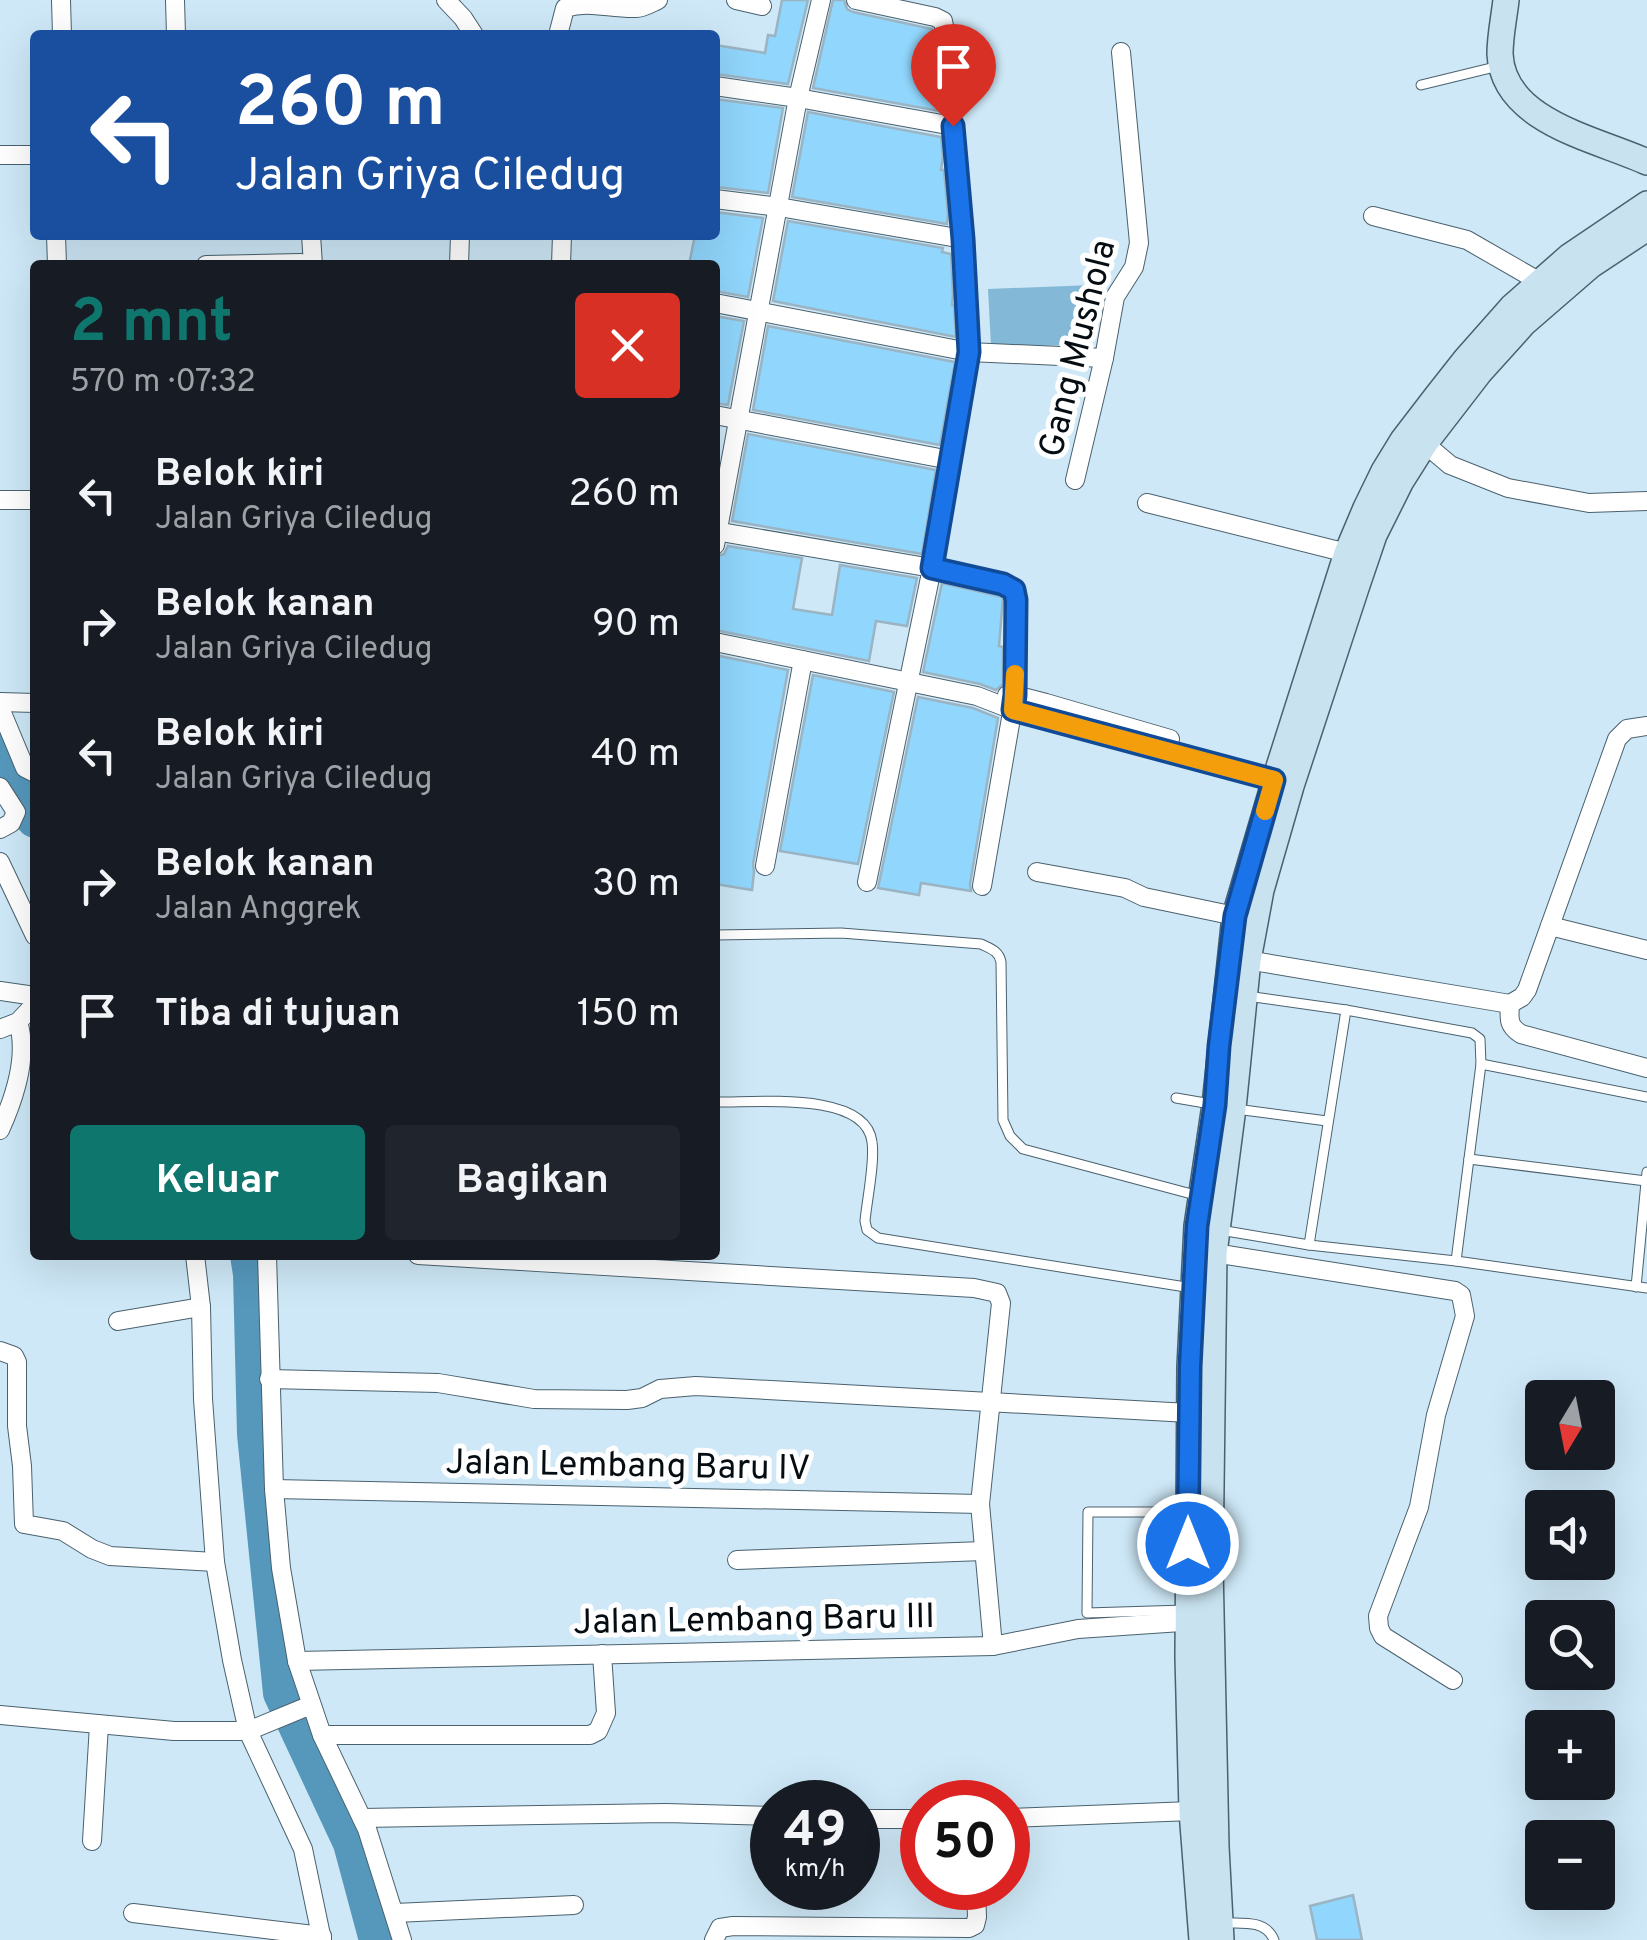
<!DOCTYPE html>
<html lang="id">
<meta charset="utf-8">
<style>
:root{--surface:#171b24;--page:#20242c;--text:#f1f3f6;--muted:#9ea1a6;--accent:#0f766e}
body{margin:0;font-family:Overpass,sans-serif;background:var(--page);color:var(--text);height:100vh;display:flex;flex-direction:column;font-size:38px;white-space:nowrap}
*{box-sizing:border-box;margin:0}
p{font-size:32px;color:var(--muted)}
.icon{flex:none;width:55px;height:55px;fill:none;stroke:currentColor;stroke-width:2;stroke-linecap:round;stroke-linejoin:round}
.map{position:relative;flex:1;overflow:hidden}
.sheet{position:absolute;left:30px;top:260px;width:690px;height:1000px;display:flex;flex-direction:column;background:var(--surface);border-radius:10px;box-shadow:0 10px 40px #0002}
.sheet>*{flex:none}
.top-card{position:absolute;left:30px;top:30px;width:690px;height:210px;border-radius:10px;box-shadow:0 10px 40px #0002;background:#1a4fa0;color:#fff;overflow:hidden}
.needle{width:65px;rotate:190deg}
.controls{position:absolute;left:1525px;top:1380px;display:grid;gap:20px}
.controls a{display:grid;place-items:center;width:90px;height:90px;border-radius:10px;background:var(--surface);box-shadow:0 10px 40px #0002;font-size:50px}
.speed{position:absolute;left:750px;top:1780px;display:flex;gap:20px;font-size:50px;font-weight:700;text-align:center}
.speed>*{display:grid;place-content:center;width:130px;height:130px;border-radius:50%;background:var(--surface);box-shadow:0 10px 40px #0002;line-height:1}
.speed small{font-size:25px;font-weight:400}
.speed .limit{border:15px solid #d22;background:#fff;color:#111}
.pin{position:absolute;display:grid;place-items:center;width:85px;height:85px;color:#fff;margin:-102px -42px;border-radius:50% 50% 50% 0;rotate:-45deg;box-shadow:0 0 10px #0007}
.pin .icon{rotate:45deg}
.me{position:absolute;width:110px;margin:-55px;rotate:0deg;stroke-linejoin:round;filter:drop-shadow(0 0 8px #0008)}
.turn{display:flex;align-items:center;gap:35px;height:210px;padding:0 40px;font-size:45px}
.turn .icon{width:130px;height:130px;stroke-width:2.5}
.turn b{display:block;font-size:70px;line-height:85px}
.round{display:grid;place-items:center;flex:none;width:105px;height:105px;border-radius:10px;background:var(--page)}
.summary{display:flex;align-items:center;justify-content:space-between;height:170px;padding:0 40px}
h1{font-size:60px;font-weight:700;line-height:75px;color:var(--accent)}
.action{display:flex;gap:20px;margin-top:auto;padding:20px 40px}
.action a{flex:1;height:115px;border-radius:10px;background:var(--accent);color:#fff;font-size:40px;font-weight:700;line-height:115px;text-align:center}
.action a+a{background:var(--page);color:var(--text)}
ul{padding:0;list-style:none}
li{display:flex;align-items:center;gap:30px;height:130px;padding:0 40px}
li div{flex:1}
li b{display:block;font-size:38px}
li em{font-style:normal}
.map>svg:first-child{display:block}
.green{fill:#83b8d7}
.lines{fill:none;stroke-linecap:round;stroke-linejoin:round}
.river{stroke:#5598bc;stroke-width:38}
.building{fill:#91d6fc;stroke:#9bb4c3;stroke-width:2.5}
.service-casing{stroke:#4a616e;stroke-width:11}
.minor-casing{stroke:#4a616e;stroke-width:20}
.secondary-casing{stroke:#4a616e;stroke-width:28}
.service{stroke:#fff;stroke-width:9}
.minor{stroke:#fff;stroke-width:18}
.secondary{stroke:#c8e2ef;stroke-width:25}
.route-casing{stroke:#114b97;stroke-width:25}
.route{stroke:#1a73e8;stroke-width:18}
.slow{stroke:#f59e0b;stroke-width:18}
.labels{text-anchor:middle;stroke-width:10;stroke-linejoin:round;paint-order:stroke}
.street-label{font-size:35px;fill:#050d12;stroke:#fff}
</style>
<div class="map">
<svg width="1647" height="1940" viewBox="0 0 1647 1940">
<rect width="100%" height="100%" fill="#cee8f7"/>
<!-- green -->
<path class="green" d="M1093 285 1088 345 991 346 988 289Z"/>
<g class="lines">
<!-- river -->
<g class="river">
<path d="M0 744 35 819"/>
<path d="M249 1255 252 1274 256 1434 282 1693 352 1843 378 1940"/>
</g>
</g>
<!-- building -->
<g class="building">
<path d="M782 0H808L788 84 715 74V45L765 53 768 35 775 36Z"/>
<path d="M833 0H844L847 9 853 12 932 29 939 111 813 88Z"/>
<path d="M715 99 783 108 768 193 715 187Z"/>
<path d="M808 112 941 137 943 156 941 170H944L948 215 947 224 792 197Z"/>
<path d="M715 212 763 218 748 297 715 291V265H689L695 235H715Z"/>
<path d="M788 221 943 248 942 252 951 254 953 295 952 305H954L956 337 773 301Z"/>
<path d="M715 316 744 321 728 405 715 403Z"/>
<path d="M768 326 955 362 940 445 753 410Z"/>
<path d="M748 434 936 470 922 554 732 521Z"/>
<path d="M728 546 802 558 793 609 832 615 840 565 917 578 907 626 876 621 869 661 715 630V557L724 554Z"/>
<path d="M942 583 1003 597 999 646 1003 647V684L996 690 980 684 923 672Z"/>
<path d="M715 655 788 670 753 864 754 872 752 890 715 884Z"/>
<path d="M813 675 894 692 858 864 780 851Z"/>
<path d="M918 697 973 708 998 718 970 884 971 891 921 883 919 895 878 888Z"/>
<path d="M1353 1895 1362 1940H1317L1310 1906Z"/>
</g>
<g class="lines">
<defs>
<g id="service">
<path d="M1421 85 1499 66"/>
<path d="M715 935 841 933 981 944C991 949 999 951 1001 962L1003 1120 1010 1136 1023 1149 1199 1196"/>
<path d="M1247 996 1346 1010 1472 1033 1480 1039 1481 1064 1456 1261"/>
<path d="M1481 1064 1647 1097"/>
<path d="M1176 1098 1211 1104"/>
<path d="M715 1102C753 1103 866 1090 872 1142 875 1163 867 1199 865 1221L867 1230 878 1238 1192 1288"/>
<path d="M1236 1109 1327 1121"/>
<path d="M1469 1159 1646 1181"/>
<path d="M1220 1230 1309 1245 1456 1261 1647 1288"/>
<path d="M1309 1245 1346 1010"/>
<path d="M1636 1287 1647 1172"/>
<path d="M1185 1610 1087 1613 1088 1512H1187"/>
<path d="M1224 1923C1243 1923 1266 1920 1274 1940"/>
</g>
<g id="minor">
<path d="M61 0 62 35"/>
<path d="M175 0 176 35"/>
<path d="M446 0 463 18 474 35"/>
<path d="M736 0 762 6"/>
<path d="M856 0 935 17 943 21 944 26 963 239 969 352 932 568 867 882"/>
<path d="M558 35 565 8C589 0 610 9 636 8 644 8 651 3 658 0"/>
<path d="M715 86 798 98 953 126"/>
<path d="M0 155H35"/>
<path d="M715 199 779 207 963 239"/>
<path d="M1373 216 1467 240 1547 286"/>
<path d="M56 235 57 265"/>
<path d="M311 235 313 265"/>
<path d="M206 265 301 263"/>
<path d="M459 265 460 235"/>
<path d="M561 265 562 235"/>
<path d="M715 303 969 352 1104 358"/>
<path d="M715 415 950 460"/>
<path d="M1418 438 1450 465 1508 488 1589 503 1647 501"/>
<path d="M1075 480 1104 358 1115 297 1134 267 1139 243 1121 52"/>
<path d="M0 500H35"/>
<path d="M1147 503 1347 553"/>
<path d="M715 531 932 568 1003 583 1014 589 1016 600 1015 695 982 886"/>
<path d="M715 545 798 98 821 0"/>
<path d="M715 642 977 696 1013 710 1250 772 1282 782"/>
<path d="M1007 695H1015L1046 703 1170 739"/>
<path d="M0 702 35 703"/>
<path d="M0 708 25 768 35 773"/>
<path d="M0 787 16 812 11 823 0 829"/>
<path d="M0 862 35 936"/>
<path d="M765 866 803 660"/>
<path d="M1037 872 1125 888 1144 897 1235 916"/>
<path d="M1550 926 1647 950"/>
<path d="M1241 959 1510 1004 1522 997 1527 990 1617 739 1627 729 1647 726"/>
<path d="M0 991 35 996"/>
<path d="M1510 1004C1509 1019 1508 1026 1521 1034L1647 1068"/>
<path d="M0 1029 18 1022 35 1004"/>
<path d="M0 1130C14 1099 29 1056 18 1022"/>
<path d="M1214 1253 1455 1291 1461 1295 1465 1316 1436 1415 1419 1507 1378 1616 1379 1628 1383 1636 1453 1680"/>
<path d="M195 1255 201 1307 203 1399 215 1562 232 1660 248 1731 303 1849 322 1940"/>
<path d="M267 1255 274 1489 281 1568 297 1661 322 1735 367 1829 402 1940"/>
<path d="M418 1255 974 1288 997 1293 1001 1303 980 1504 993 1646"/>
<path d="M118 1321 201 1307"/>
<path d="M0 1351 14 1356 17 1362V1426L22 1466 24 1524 63 1531 92 1549 110 1556 215 1562"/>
<path d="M269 1379 438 1383 534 1399 627 1400 642 1398 660 1389 696 1386 1189 1413"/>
<path d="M274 1489 980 1504"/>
<path d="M737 1560 984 1551"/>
<path d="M297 1661 993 1646 1078 1629 1196 1621"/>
<path d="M0 1715 174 1731H248L311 1705"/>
<path d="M322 1735H590L598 1731 606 1713 602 1654"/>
<path d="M362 1818 666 1813 772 1816"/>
<path d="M1008 1818 1192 1811"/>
<path d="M858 1819H922"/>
<path d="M92 1841 99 1725"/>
<path d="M133 1913 322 1936"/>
<path d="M395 1913 574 1905"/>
<path d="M714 1940 720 1928 733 1926 969 1928 975 1925 977 1917 976 1888"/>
</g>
<g id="secondary">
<path d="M1506 0C1504 18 1500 36 1500 54 1503 122 1597 139 1647 162"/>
<path d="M1202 1940 1192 1811 1188 1657 1190 1367 1197 1226 1215 1105 1235 916 1278 770 1347 553 1366 508 1384 471 1403 440 1436 397 1466 359 1512 307 1570 256 1647 204"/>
<path d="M1221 1940 1216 1847 1210 1566 1214 1253 1233 1108 1248 960 1261 890 1291 786 1356 588 1374 535 1401 481 1425 443 1479 373 1524 323 1591 265 1647 228"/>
</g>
</defs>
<!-- service casing -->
<use href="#service" class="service-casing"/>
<!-- minor casing -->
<use href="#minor" class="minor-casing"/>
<!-- secondary casing -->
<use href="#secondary" class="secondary-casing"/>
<!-- service -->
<use href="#service" class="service"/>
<!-- minor -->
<use href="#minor" class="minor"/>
<!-- secondary -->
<use href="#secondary" class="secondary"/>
</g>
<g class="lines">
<defs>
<path id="route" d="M953 126 963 239 969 352 932 568 1003 584 1014 590 1016 600 1015 695 1013 710 1274 780 1235 916 1219 1046 1215 1105 1197 1226 1190 1367 1188 1544"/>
</defs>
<!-- route casing -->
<use href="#route" class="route-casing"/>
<!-- route -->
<use href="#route" class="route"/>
<!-- slow -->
<path class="slow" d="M1015 674 1013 710 1274 780 1265 811"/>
</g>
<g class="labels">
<!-- street labels -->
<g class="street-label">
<text transform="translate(1076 348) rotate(-76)" y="12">Gang Mushola</text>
<text transform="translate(628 1464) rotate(1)" y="12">Jalan Lembang Baru IV</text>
<text transform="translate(754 1618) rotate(-1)" y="12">Jalan Lembang Baru III</text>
</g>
</g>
</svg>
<div class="controls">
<a><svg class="needle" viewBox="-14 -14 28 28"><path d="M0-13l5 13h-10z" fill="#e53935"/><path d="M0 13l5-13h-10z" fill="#9ea1a6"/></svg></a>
<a><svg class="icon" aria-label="sound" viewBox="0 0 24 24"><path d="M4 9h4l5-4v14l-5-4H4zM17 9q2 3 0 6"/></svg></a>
<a><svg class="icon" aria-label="search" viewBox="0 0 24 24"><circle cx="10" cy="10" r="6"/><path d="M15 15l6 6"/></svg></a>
<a>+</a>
<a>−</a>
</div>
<div class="speed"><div>49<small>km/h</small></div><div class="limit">50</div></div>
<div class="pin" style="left:953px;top:126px;background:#d93025"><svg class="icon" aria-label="arrive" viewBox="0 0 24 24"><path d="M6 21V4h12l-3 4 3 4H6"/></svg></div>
<svg class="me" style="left:1188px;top:1544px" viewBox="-20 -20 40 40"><circle r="17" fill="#1a73e8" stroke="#fff" stroke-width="3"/><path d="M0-11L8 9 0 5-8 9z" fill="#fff"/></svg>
<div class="top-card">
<div class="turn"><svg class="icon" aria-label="left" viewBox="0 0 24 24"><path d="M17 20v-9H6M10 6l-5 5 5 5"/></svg><div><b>260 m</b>Jalan Griya Ciledug</div></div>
</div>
<section class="sheet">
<div class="summary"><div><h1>2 mnt</h1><p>570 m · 07:32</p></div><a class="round" style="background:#d93025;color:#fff"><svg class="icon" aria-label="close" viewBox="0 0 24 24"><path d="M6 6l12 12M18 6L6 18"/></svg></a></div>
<ul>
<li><svg class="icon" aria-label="left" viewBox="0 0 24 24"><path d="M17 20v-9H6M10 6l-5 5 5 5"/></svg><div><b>Belok kiri</b><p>Jalan Griya Ciledug</p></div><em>260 m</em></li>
<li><svg class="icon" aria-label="right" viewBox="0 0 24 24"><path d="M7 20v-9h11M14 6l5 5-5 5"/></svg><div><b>Belok kanan</b><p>Jalan Griya Ciledug</p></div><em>90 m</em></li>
<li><svg class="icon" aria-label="left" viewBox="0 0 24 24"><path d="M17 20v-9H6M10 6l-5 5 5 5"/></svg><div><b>Belok kiri</b><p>Jalan Griya Ciledug</p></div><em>40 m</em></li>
<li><svg class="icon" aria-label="right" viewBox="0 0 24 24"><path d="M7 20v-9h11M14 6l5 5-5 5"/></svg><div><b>Belok kanan</b><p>Jalan Anggrek</p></div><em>30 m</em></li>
<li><svg class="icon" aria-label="arrive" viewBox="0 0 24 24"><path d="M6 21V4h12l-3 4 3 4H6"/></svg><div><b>Tiba di tujuan</b></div><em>150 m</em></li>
</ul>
<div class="action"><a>Keluar</a><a>Bagikan</a></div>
</section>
</div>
